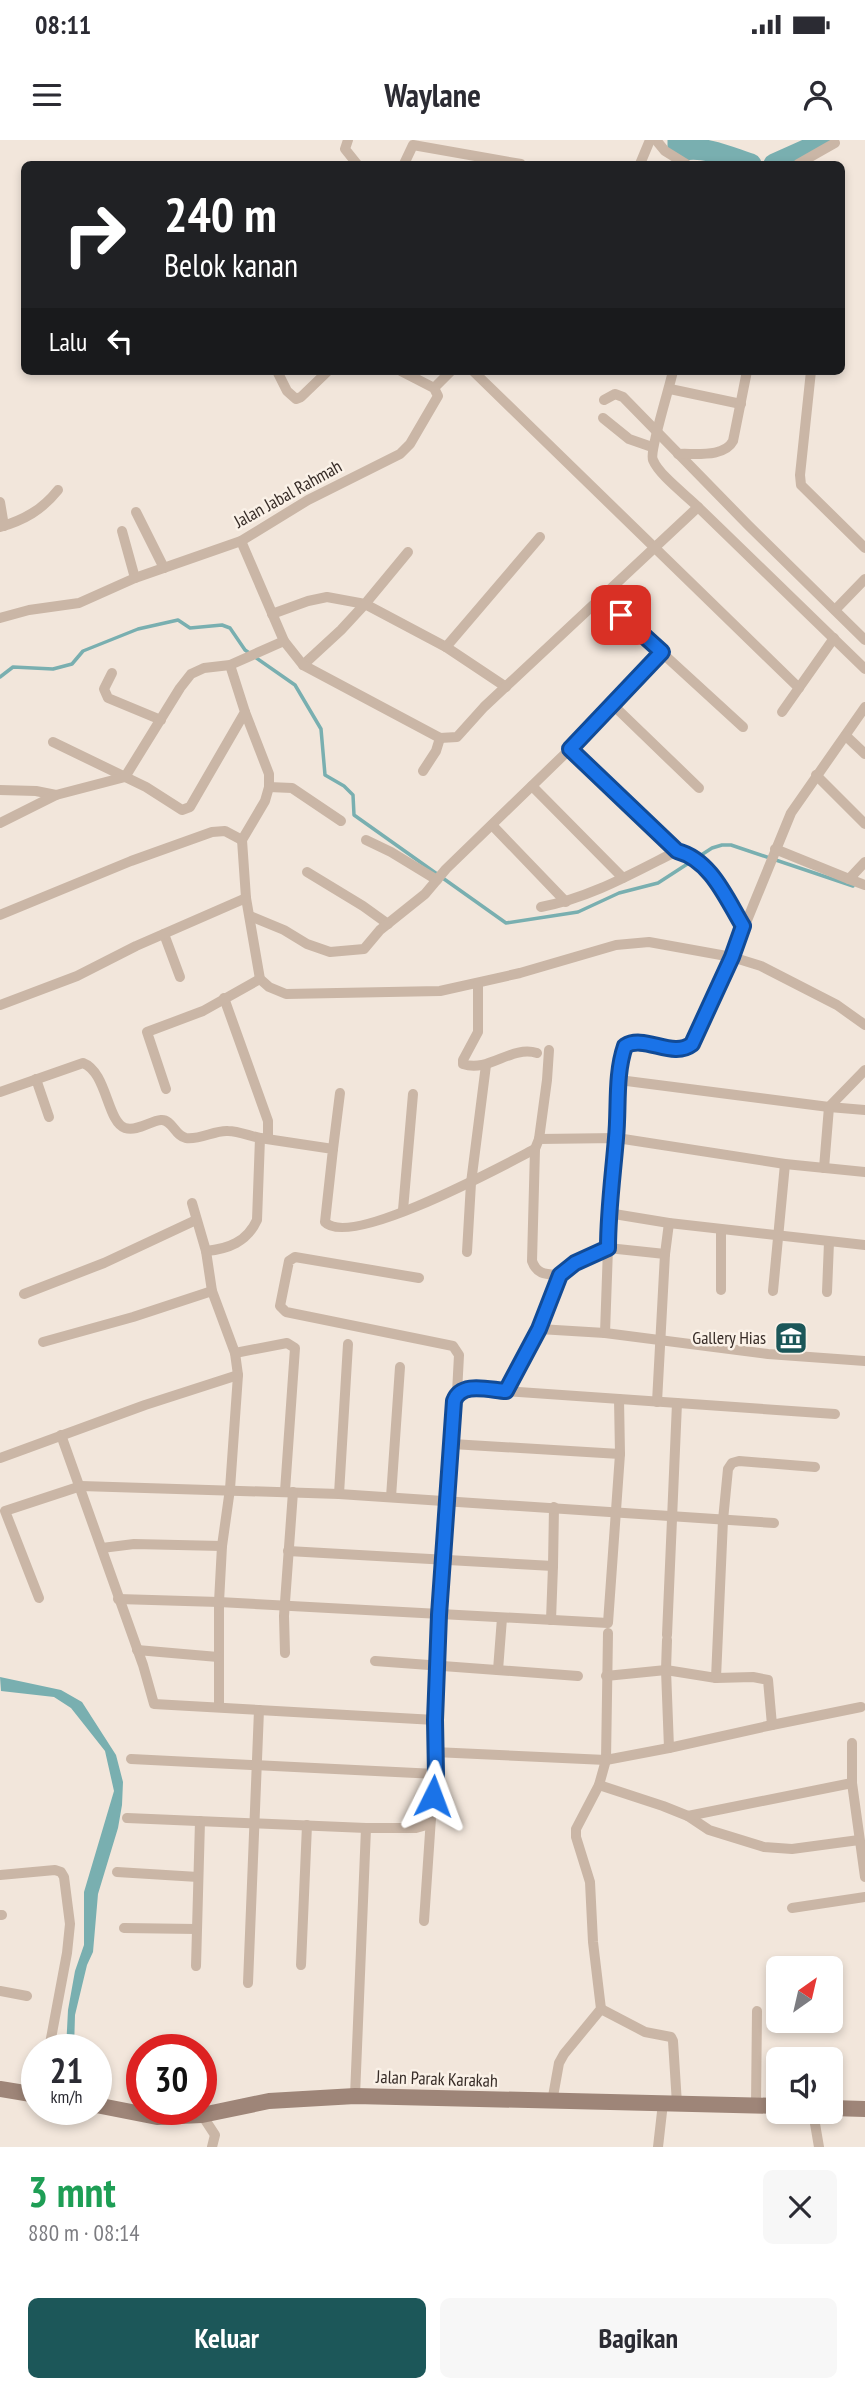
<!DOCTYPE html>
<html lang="id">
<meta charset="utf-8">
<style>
:root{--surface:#fff;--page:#f7f7f7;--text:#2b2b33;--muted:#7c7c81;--accent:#1c5759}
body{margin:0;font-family:"PT Sans Narrow",sans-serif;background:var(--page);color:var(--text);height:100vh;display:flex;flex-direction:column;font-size:26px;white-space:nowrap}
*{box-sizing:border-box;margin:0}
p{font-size:23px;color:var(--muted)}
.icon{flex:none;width:38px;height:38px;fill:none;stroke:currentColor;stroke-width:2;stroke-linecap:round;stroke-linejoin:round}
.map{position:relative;height:2007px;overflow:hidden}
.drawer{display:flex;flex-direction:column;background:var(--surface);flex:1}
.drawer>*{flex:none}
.guide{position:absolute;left:21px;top:21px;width:824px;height:214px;border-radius:10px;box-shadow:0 4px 10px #0003;background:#202124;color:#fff;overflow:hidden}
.needle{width:46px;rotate:34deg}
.tools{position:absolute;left:766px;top:1816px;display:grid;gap:14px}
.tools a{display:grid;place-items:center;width:77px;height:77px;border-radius:10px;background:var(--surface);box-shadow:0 4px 10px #0003;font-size:35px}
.speed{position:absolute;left:21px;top:1894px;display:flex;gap:14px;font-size:35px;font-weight:700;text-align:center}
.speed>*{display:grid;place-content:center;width:91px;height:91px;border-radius:50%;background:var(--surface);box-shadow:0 4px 10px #0003;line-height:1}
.speed small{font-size:18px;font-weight:400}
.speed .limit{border:10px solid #d22;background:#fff;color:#111}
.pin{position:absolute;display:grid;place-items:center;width:60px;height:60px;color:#fff;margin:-30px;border-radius:14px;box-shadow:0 4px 10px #0006}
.me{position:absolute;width:77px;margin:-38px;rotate:3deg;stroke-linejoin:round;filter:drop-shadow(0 0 5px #0008)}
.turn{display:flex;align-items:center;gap:24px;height:147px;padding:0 28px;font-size:32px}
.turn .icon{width:91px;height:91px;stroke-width:2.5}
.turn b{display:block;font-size:49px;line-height:60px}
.then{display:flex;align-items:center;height:66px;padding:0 28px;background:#0003;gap:14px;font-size:26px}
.round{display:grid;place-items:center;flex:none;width:74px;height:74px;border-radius:10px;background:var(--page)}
.summary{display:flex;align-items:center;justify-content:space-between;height:119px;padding:0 28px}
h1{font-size:42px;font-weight:700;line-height:52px;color:#1e9e55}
.button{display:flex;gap:14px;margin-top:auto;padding:14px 28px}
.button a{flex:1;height:80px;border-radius:10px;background:var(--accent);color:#fff;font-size:28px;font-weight:700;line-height:80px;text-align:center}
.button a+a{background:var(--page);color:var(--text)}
.status{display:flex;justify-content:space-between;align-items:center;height:49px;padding:0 35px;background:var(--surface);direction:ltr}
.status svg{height:19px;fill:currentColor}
header{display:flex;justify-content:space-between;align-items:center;height:91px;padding:0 28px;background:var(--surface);font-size:32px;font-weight:700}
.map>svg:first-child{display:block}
.water{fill:#79afb0}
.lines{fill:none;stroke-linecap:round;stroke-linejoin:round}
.stream{stroke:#79afb0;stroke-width:3.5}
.river{stroke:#79afb0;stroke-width:21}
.street{stroke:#cab6a6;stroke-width:10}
.secondary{stroke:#9e8578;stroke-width:16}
.route-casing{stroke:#114b97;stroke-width:18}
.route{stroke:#1a73e8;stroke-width:12}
.labels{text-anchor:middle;stroke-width:5;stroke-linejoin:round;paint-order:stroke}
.street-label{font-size:18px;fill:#372c27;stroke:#faf1e7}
.poi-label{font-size:18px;fill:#372c27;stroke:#faf1e7;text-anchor:end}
</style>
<div class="status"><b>08:11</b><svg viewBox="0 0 49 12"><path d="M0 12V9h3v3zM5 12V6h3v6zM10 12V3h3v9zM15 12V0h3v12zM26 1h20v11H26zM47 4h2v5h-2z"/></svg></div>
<header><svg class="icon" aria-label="menu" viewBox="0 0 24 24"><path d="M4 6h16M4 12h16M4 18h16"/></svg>Waylane<svg class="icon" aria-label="person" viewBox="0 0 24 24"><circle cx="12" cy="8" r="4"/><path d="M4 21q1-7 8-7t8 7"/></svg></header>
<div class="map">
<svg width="865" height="2007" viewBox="0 0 865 2007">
<rect width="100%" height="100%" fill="#f2e6db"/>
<!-- water -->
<path class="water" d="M0 1537 61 1550 82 1562 116 1615 123 1642 122 1665 118 1688 98 1754 93 1812 87 1825 75 1875 74 1909H66L68 1870 75 1831 84 1805V1752L114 1651 105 1611 71 1568 54 1557 1 1551Z"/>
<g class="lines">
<!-- stream -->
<path class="stream" d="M0 537 13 527 53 529 72 524 83 511 138 489 178 480 190 488 222 485 230 488 245 510 295 545 321 589 325 635 344 646 353 655 354 675 506 783 578 772 619 753 658 743 712 708 722 705H731L853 746"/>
<!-- river -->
<g class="river">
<path d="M678 0V6L683 10C707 6 729 17 751 24"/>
<path d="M774 24 828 0"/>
</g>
<!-- street -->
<g class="street">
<path d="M348 0 345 9 357 24"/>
<path d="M656 0 665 11 686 24"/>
<path d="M404 24 413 5 521 24"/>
<path d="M640 24 650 0"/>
<path d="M798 24 835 3"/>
<path d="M277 231 287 251 296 259 301 257 328 231"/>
<path d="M473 231 799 548"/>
<path d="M811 231 800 335 801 345 865 408"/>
<path d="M434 248 451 231"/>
<path d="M670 249 741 264"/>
<path d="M604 260 615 254 623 257 748 385 865 500"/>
<path d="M603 278 629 299 652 307"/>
<path d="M678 314C695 313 724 318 733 301L747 231"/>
<path d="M0 362 4 386"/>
<path d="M698 367 865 529"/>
<path d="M136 372 164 428"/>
<path d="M0 387C24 380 42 370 58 350"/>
<path d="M122 391 135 438"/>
<path d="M241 401 284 501"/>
<path d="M601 457 743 587"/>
<path d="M835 470 865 439"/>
<path d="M272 474 308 461 327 457 365 464 408 412"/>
<path d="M0 478 29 470 79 463 135 438 241 401 308 360 400 314 410 304 438 256 434 248 401 231"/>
<path d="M303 525 341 490 365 464 446 507"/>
<path d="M112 533 104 549 108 558 161 580"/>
<path d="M506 547 446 507 540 397"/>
<path d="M613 565 699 648"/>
<path d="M865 567 791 673 732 817 695 900C682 917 652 905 634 903L628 904 624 910 619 940 829 967 865 970"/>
<path d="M245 572 269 634V647L265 661 242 700 246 758 260 839 269 847 286 854 440 851 520 833 616 805 649 802 732 817 761 826 837 865 865 885"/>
<path d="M782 572 834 498"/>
<path d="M846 596 865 614"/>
<path d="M53 602 146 647 182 670 190 667 245 572 230 525"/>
<path d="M570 609 677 711C711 720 726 758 743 786"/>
<path d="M423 631 436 611 440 598"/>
<path d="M816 635 865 684"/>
<path d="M532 646 623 738"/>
<path d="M269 647 292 648 341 681"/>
<path d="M0 650 36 651 56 655 125 637 180 548 191 534 204 528 230 525 284 501 303 525 440 598 457 597 484 567 698 367C686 355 659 335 653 320 649 312 670 246 673 231"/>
<path d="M0 683 56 655"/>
<path d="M492 685 566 762"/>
<path d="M366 700 391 712 437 740"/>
<path d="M775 709 849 739"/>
<path d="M865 722 849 739 865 745"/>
<path d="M307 732 363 766 388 784"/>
<path d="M541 767C590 758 633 733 677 711"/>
<path d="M0 775 131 721 212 692 225 691 242 700"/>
<path d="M250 776 284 790 307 804 330 812 364 809 380 790 425 754 446 729 570 609 662 512"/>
<path d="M164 794 180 837"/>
<path d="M478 844V892L463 920V924C489 933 511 905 537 913"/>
<path d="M224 858 268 981V999"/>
<path d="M0 865 77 836 136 806 246 758"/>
<path d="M36 939 49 977"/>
<path d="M166 949 147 892 203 871 260 839"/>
<path d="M0 952 83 923C107 932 107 982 125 988 137 992 150 981 161 980 172 979 175 996 186 998 200 1000 215 990 228 991 238 991 250 996 260 998L257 1080C247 1102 228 1109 206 1111"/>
<path d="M260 998 333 1009 325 1082C350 1109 504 1025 535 1009"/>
<path d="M539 999 547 940 549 910"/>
<path d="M333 1009 340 953"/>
<path d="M824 1028 829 967 865 930"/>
<path d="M192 1063 206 1111 212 1151 235 1213 238 1235 230 1349 222 1406 219 1462V1567"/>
<path d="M403 1070 413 954"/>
<path d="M608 1073 617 998 619 940"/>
<path d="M467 1112 471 1043 486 925"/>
<path d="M560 1135C546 1134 537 1135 532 1121L535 1009 539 999 617 998 785 1024 865 1032"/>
<path d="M419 1138 295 1117 289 1121 280 1166 286 1172 453 1206 459 1215 457 1253"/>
<path d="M721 1150V1090"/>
<path d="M773 1151 785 1024"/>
<path d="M827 1152 829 1102"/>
<path d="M24 1154 104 1123 196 1080"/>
<path d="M539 1189 605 1193 768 1214 865 1221"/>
<path d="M605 1193 608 1108 665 1114 669 1083"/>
<path d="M43 1202 133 1177 212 1151"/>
<path d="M235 1213 287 1203 295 1208 285 1351"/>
<path d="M506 1251 835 1274"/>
<path d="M619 1259 620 1314"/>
<path d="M657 1262 665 1114"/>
<path d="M61 1295 143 1525 154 1564 435 1580"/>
<path d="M0 1318 145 1265 238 1235"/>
<path d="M339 1354 348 1204"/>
<path d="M391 1357 400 1227"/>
<path d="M102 1408 134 1404 222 1406"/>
<path d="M288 1411 553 1426 551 1480"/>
<path d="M553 1426 554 1367"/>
<path d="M39 1458 5 1371 81 1346 339 1354 774 1383"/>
<path d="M118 1459 219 1462 608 1483 620 1314 452 1304"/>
<path d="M608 1493 606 1620 669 1608"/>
<path d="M667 1495 677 1263"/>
<path d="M667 1500 666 1530 669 1608 772 1585"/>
<path d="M137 1510 218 1517"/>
<path d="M285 1513 284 1476 293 1352"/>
<path d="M375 1521 578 1536"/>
<path d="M498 1530 502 1478"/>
<path d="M606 1536 666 1530 716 1538 723 1380 728 1329 732 1323 739 1321 815 1327"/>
<path d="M716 1538 753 1537 768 1540 772 1585 861 1567"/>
<path d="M852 1603V1643L865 1737"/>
<path d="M434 1612 606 1620 599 1645 576 1689V1697L590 1742 593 1802 601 1869 564 1914 559 1923 552 1962"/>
<path d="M131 1619 436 1634"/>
<path d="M599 1645 663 1666 688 1676 709 1690 764 1707 792 1709 859 1700"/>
<path d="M688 1676 852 1643"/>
<path d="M127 1678 366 1688"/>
<path d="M117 1732 198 1737"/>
<path d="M0 1735 55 1730 61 1732 64 1737 70 1784 67 1813 49 1909"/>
<path d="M792 1768 865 1757"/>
<path d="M0 1775H2"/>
<path d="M424 1781 431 1678"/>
<path d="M124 1788 196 1789"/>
<path d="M301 1825 307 1685"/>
<path d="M196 1826 200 1681"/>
<path d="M248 1843 259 1570"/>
<path d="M0 1851 27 1856"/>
<path d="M601 1869 645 1892 671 1897 673 1901 677 1964"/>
<path d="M355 1956 366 1688H416L423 1686 431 1678 436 1634 435 1580 439 1475 454 1261C461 1241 489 1250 506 1251L539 1189 560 1135 575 1123 608 1108V1073L669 1083 865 1105"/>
<path d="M756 1965 757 1871"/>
<path d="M813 1972 819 2007"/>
<path d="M202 1975 215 1995 212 2007"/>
<path d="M658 2007 663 1963"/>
</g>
<!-- secondary -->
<g class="secondary">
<path d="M0 1949 37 1955"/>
<path d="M96 1965 157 1977 202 1975 269 1961 355 1956 779 1966"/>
<path d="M831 1968 865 1969"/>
</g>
</g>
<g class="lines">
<defs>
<path id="route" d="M433 1656 436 1634 435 1580 439 1475 454 1261C461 1241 489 1250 506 1251L539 1189 560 1135 575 1123 608 1108C608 1071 613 1035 616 998 619 968 615 935 625 906 644 894 673 919 692 904L732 817 743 786C726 758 711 720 677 711L570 609 662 512 621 475"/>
</defs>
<!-- route casing -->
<use href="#route" class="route-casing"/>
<!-- route -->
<use href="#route" class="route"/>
</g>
<!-- icons -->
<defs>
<symbol id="museum-square" viewBox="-11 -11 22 22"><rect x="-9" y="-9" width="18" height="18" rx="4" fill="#1c5759" stroke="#faf1e7"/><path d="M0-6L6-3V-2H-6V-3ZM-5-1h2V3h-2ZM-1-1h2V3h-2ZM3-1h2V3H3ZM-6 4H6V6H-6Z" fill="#fff"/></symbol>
</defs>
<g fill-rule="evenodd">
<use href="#museum-square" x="772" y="1179" width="38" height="38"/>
</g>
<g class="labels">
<!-- street labels -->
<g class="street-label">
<text transform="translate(288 354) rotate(-29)" y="6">Jalan Jabal Rahmah</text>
<text transform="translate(437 1939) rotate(2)" y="6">Jalan Parak Karakah</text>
</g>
<!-- poi labels -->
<g class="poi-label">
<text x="766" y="1204">Gallery Hias</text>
</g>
</g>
</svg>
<div class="tools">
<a><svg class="needle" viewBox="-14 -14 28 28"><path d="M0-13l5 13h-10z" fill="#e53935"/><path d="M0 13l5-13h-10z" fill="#7c7c81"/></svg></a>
<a><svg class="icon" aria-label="sound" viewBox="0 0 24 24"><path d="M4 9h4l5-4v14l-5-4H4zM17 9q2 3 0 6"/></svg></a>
</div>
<div class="speed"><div>21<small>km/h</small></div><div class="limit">30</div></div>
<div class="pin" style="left:621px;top:475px;background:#d93025"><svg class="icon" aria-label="arrive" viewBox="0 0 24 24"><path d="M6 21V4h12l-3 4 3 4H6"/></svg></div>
<svg class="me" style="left:433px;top:1656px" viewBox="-20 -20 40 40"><path d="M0-17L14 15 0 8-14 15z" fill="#1a73e8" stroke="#fff" stroke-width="4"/></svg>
<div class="guide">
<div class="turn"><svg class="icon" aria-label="right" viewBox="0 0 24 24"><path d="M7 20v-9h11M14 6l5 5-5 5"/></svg><div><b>240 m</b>Belok kanan</div></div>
<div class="then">Lalu<svg class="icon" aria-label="left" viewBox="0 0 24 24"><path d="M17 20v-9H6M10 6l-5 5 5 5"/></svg></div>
</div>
</div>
<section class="drawer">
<div class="summary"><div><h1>3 mnt</h1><p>880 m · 08:14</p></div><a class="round"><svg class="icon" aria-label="close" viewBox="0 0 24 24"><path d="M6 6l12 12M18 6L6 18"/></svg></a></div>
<div class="button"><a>Keluar</a><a>Bagikan</a></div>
</section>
